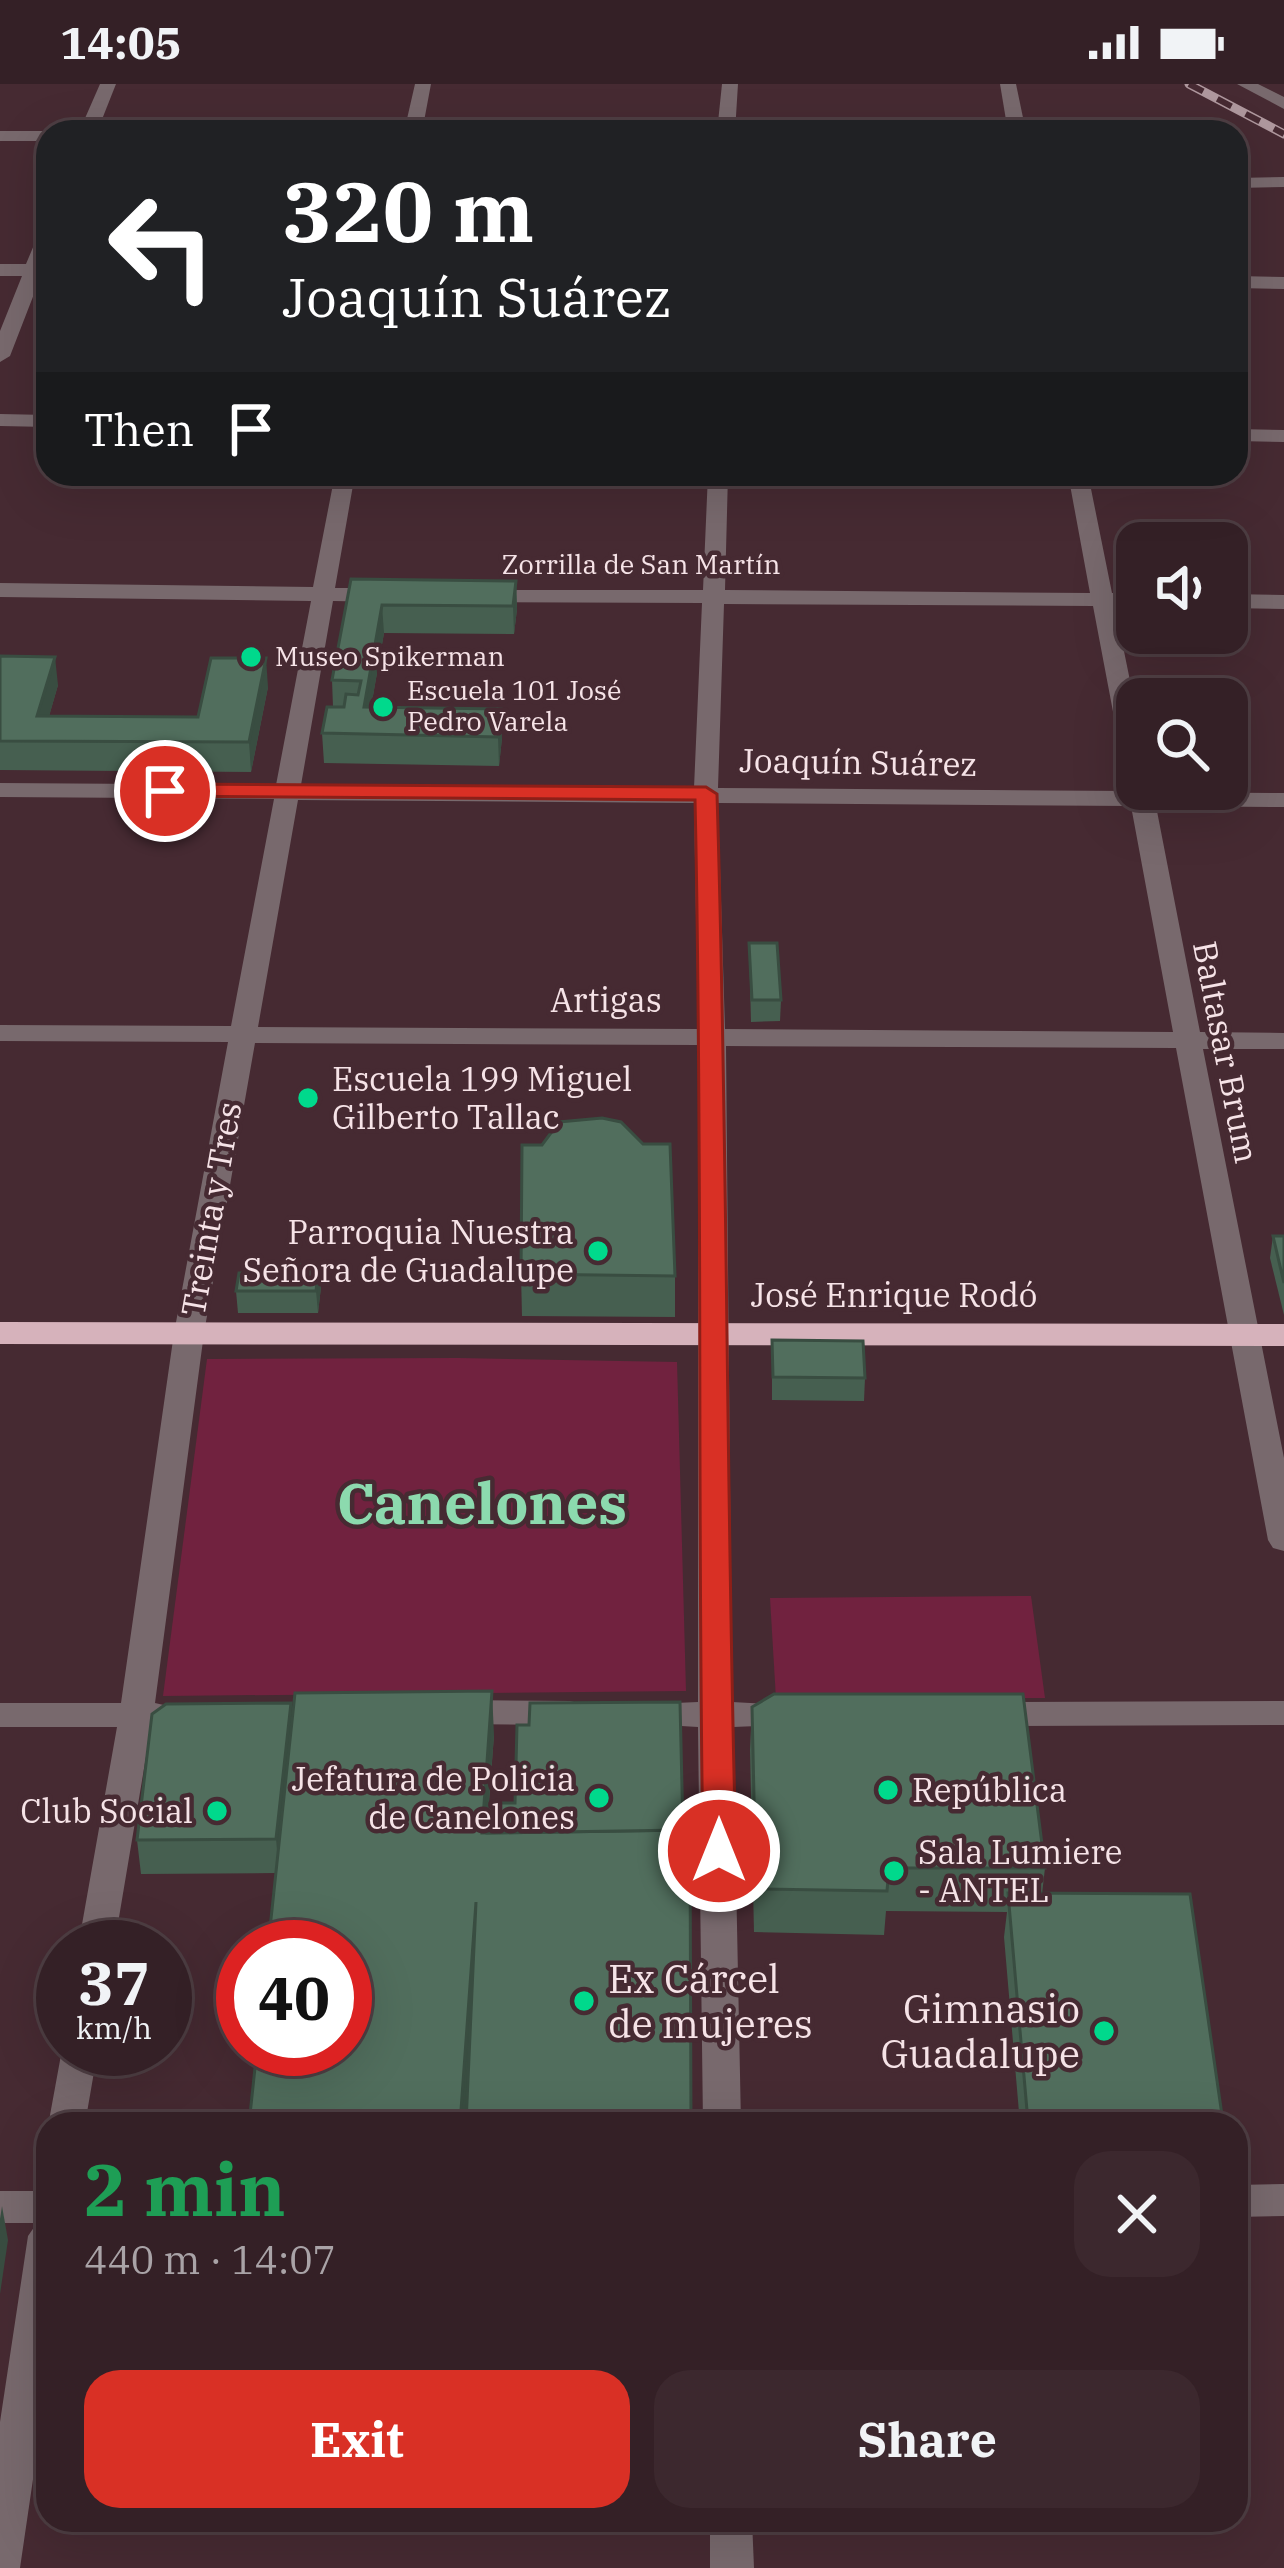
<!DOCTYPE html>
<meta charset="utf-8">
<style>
:root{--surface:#342026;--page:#3c282e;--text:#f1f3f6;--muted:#a9a3a7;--line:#4e3e43;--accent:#d93025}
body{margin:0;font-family:"IBM Plex Serif",serif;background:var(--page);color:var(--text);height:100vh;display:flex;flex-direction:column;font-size:45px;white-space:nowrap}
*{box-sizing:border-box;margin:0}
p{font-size:39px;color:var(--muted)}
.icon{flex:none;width:66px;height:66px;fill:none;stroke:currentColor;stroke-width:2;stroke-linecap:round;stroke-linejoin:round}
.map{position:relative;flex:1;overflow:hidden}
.details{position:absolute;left:36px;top:2028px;width:1212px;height:420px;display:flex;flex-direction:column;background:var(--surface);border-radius:36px;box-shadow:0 12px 48px #0002,0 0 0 3px var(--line)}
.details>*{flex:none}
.guide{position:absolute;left:36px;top:36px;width:1212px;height:366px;border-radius:36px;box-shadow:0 12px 48px #0002,0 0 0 3px var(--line);background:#202124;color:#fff;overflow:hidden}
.controls{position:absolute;left:1116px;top:438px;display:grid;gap:24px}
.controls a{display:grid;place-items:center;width:132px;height:132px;border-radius:24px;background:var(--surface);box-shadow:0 12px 48px #0002,0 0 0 3px var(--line);font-size:60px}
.speed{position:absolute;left:36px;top:1836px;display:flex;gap:24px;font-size:60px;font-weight:700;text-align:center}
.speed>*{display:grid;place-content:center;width:156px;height:156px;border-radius:50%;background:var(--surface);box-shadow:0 12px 48px #0002,0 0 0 3px var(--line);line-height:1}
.speed small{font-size:30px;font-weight:400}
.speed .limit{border:18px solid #d22;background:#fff;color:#111}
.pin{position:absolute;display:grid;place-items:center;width:102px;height:102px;color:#fff;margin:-51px;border:6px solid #fff;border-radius:50%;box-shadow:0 3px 12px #0007}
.me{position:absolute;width:132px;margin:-66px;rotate:0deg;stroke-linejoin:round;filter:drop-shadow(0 0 9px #0008)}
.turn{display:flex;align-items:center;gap:42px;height:252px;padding:0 48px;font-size:54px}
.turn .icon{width:156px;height:156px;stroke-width:2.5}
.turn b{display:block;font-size:84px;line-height:102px}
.then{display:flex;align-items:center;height:114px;padding:0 48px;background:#0003;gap:24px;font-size:45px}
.round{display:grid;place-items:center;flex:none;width:126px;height:126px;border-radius:36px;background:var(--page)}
.head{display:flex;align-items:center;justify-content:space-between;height:204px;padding:0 48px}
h1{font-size:72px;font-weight:700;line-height:90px;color:#1e9e55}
.button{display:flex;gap:24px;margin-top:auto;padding:24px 48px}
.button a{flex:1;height:138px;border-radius:36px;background:var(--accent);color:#fff;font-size:48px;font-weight:700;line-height:138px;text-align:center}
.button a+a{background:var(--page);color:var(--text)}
.status{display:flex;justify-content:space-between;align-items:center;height:84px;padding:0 60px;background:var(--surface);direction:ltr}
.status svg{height:33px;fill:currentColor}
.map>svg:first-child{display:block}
.green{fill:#71223f}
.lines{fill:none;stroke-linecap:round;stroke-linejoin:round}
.minor{fill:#78696d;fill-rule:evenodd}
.highway{fill:#d6b2bb;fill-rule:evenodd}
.rail-casing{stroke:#af989e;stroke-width:9}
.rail{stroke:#462a32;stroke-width:6;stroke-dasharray:16;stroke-linecap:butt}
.wall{fill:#465f50}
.shaded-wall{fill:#394d41}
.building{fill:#516e5d;stroke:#394d41;stroke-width:3}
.route{fill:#d93025;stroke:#8d1f18;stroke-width:3}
.poi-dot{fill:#00d98c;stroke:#462a32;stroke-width:4.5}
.labels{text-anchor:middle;stroke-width:9;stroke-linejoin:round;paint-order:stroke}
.far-street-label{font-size:27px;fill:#f6e3e7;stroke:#462a32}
.far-poi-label{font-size:27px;fill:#f6e3e7;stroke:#462a32;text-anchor:start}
.street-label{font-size:33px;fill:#f6e3e7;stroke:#462a32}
.poi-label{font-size:33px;fill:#f6e3e7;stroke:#462a32;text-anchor:start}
.near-poi-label{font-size:39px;fill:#f6e3e7;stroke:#462a32;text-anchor:start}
.town-label{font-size:57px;font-weight:bold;fill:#8cdaae;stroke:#462a32}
</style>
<div class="status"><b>14:05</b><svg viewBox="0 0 49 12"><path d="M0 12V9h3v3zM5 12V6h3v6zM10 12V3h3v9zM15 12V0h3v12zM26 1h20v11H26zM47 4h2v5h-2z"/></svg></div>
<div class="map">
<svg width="1284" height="2484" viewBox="0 0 1284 2484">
<rect width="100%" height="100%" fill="#462a32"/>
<!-- green -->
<g class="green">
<path d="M458 1274 677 1278 686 1607 163 1612 207 1275Z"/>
<path d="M1031 1512 1045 1614 776 1615 770 1514Z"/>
</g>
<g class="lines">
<!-- minor -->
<g class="minor">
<path d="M100 0H116L97 48H79Z"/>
<path d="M415 0H431L422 48H404Z"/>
<path d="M722 0H738L735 48H717Z"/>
<path d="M1000 0H1016L1026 48H1008Z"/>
<path d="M1237 0H1258L1284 13V25Z"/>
<path d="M0 47H48L53 48H48V57H0Z"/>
<path d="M1284 93V103L1236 104V94Z"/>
<path d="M48 143V192H41L10 272 0 278V247L22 192H0V180H26L39 149Z"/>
<path d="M1236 192 1284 193V205L1236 204Z"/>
<path d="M0 330 48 331V343L0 342Z"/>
<path d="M1236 345 1284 346V358L1236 357Z"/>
<path d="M335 390H355L335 504H390L401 511 390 518 333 517 301 701 694 704 702 519 480 518 472 516V506H703L708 390H728L725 506 1090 509 1068 390H1088L1112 509H1137V523H1115L1137 631V698L1125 691 1093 522 724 520 718 704 1128 707 1137 698V705L1153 708 1284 709V723L1156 722 1200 948 1284 949V965H1203L1284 1374V1467L1273 1464 1268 1456 1176 964 726 962 732 1618 804 1622 809 1631 804 1640 733 1643 741 2040H703L698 1643 630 1639 625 1630 630 1621 698 1618V961L255 959 204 1249 155 1619 168 1622 173 1631 168 1640 151 1643 114 1863H78L117 1643H0V1619H121L174 1249 228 958 0 957V941L231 942 274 715 0 713V699L276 701 311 517 0 513V499L313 503ZM298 716 694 719 698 945 258 943ZM718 719 1131 722 1173 948 725 945Z"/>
<path d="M1227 510 1284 511V525L1227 524Z"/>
<path d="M456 1616 570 1617 582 1620 587 1629 582 1638 570 1641 456 1640 444 1637 439 1628 444 1619Z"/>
<path d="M1284 1617V1641L984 1642 972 1639 967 1630 972 1621 984 1618Z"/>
<path d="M63 1960V1965H98L85 2040 48 2042Z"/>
<path d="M1284 2100V2132L1236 2133V2101Z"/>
<path d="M0 2107H48V2293L20 2484H0V2338L28 2152 37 2139H0Z"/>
<path d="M710 2436H752L754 2484H710Z"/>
</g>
<!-- highway -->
<path class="highway" d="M0 1238 1284 1240V1262L0 1260Z"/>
<defs>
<path id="rail" d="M1189 0 1284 50"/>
</defs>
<!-- rail casing -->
<use href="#rail" class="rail-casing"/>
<!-- rail -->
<use href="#rail" class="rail"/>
</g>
<!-- wall -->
<g class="wall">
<path d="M351 495 516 497 517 525 514 550 384 549 371 623 502 654 499 682 324 679 322 649 333 623 332 596Z"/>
<path d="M0 572 58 601 49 632 198 633 268 603 251 688 0 686Z"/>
<path d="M749 859 781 916 780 937 751 938Z"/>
<path d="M643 1060 675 1192V1233L522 1232 521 1190Z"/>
<path d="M1273 1152H1284V1231L1270 1174Z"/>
<path d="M321 1203 318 1229H238L236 1207Z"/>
<path d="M772 1256 865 1294 864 1317 772 1316Z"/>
<path d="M680 1618 468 2004 465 2040H249L276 1789 141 1790 137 1756 292 1633 494 1651 489 1719H515L529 1641Z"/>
<path d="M752 1623 1045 1784 1042 1810 1223 2038 1222 2040H1020L1004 1853 1007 1828 886 1827 884 1851 754 1848 750 1666Z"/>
</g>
<!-- shaded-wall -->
<g class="shaded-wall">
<path d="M516 497 517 525 514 550 513 522Z"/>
<path d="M382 521 384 549 366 652 364 623Z"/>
<path d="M55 573 58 601 42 657 37 632Z"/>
<path d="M266 574 268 603 251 688 249 658Z"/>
<path d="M501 625 502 654 499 682 498 653Z"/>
<path d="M319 1181 321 1203 318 1229 316 1207Z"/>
<path d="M492 1607 494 1651 483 1793 482 1749Z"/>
<path d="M291 1619 294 1653 279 1789 276 1755Z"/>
<path d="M476 1818 478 1861 465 2040H460Z"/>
<path d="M2 2122 8 2156 0 2210V2135Z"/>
</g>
<!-- building -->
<g class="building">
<path d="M351 495 516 497 513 522 382 521 364 623 501 625 498 653 322 649 327 623H344L346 610 358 611 361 597 332 596Z"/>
<path d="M0 572 55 573 37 632 198 633 211 574H266L249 658 0 657Z"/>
<path d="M749 859H777L781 916H752Z"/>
<path d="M602 1034 621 1038 643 1060H670L675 1192 521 1190 522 1061H542L559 1038Z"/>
<path d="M1273 1152H1284V1199Z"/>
<path d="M280 1181H319L316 1207H236L239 1189H279Z"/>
<path d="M772 1256 863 1257 865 1294 773 1293Z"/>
<path d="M492 1607 482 1749 690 1746 691 2040H466L476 1818 460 2040H249L257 1965H345V1863H268L295 1609Z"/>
<path d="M774 1610H1023L1045 1784H889L887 1807 756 1805 752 1623Z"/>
<path d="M680 1618 683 1746 487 1749 488 1719H515L517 1641H529L530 1619Z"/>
<path d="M291 1619 276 1755 137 1756 152 1630 166 1620Z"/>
<path d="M1008 1809 1190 1810 1223 2038H1028Z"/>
</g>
<!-- route -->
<path class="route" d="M165 700 706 703 717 710C728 1062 726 1415 736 1767L731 1776H708L703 1767C697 1417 703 1067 695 716L157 712V702Z"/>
<!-- markers -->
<g class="poi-dot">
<circle cx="251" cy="573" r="12"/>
<circle cx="383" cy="623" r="12"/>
<circle cx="308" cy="1014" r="12"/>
<circle cx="598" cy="1167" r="12"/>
<circle cx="888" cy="1706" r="12"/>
<circle cx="599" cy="1714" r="12"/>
<circle cx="217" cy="1727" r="12"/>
<circle cx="894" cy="1787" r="12"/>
<circle cx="584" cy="1917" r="12"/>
<circle cx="1104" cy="1947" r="12"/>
</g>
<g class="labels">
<!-- far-street labels -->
<g class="far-street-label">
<text x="641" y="490">Zorrilla de San Martín</text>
</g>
<!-- far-poi labels -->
<g class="far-poi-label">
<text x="275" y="582">Museo Spikerman</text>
<text x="407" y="616">Escuela 101 José<tspan x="407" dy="31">Pedro Varela</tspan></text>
</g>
<!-- street labels -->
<g class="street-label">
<text transform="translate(858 678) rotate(1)" y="12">Joaquín Suárez</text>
<text x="606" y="928">Artigas</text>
<text transform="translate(1226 968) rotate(79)" y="12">Baltasar Brum</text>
<text transform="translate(211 1125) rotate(-80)" y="12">Treinta y Tres</text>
<text x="894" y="1223">José Enrique Rodó</text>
</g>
<!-- poi labels -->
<g class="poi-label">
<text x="332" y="1007">Escuela 199 Miguel<tspan x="332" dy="38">Gilberto Tallac</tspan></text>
<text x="574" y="1160" text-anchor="end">Parroquia Nuestra<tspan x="574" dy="38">Señora de Guadalupe</tspan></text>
<text x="575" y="1707" text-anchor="end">Jefatura de Policia<tspan x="575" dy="38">de Canelones</tspan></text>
<text x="912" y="1718">República</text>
<text x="193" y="1739" text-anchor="end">Club Social</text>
<text x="918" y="1780">Sala Lumiere<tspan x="918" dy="38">- ANTEL</tspan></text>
</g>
<!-- near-poi labels -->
<g class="near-poi-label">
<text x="608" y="1909">Ex Cárcel<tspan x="608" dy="45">de mujeres</tspan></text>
<text x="1080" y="1939" text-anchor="end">Gimnasio<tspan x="1080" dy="45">Guadalupe</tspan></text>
</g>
<!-- town labels -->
<g class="town-label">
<text x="482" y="1440">Canelones</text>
</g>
</g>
</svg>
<div class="controls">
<a><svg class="icon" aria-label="sound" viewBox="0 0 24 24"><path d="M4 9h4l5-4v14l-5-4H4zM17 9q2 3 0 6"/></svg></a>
<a><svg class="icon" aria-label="search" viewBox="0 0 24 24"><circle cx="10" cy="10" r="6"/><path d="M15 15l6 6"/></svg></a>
</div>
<div class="speed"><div>37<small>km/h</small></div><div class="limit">40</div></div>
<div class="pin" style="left:165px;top:707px;background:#d93025"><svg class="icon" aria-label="arrive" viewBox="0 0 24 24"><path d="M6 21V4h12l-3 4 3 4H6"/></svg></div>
<svg class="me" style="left:719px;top:1767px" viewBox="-20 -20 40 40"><circle r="17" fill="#d93025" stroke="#fff" stroke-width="3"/><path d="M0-11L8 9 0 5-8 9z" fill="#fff"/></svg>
<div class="guide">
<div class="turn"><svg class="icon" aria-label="left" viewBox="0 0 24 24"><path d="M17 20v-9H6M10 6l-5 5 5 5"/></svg><div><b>320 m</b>Joaquín Suárez</div></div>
<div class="then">Then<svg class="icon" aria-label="arrive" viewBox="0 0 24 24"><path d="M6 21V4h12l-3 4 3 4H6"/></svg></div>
</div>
<section class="details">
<div class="head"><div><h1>2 min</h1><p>440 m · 14:07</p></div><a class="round"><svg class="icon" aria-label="close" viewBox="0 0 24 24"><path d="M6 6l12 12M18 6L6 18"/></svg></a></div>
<div class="button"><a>Exit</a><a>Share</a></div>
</section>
</div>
